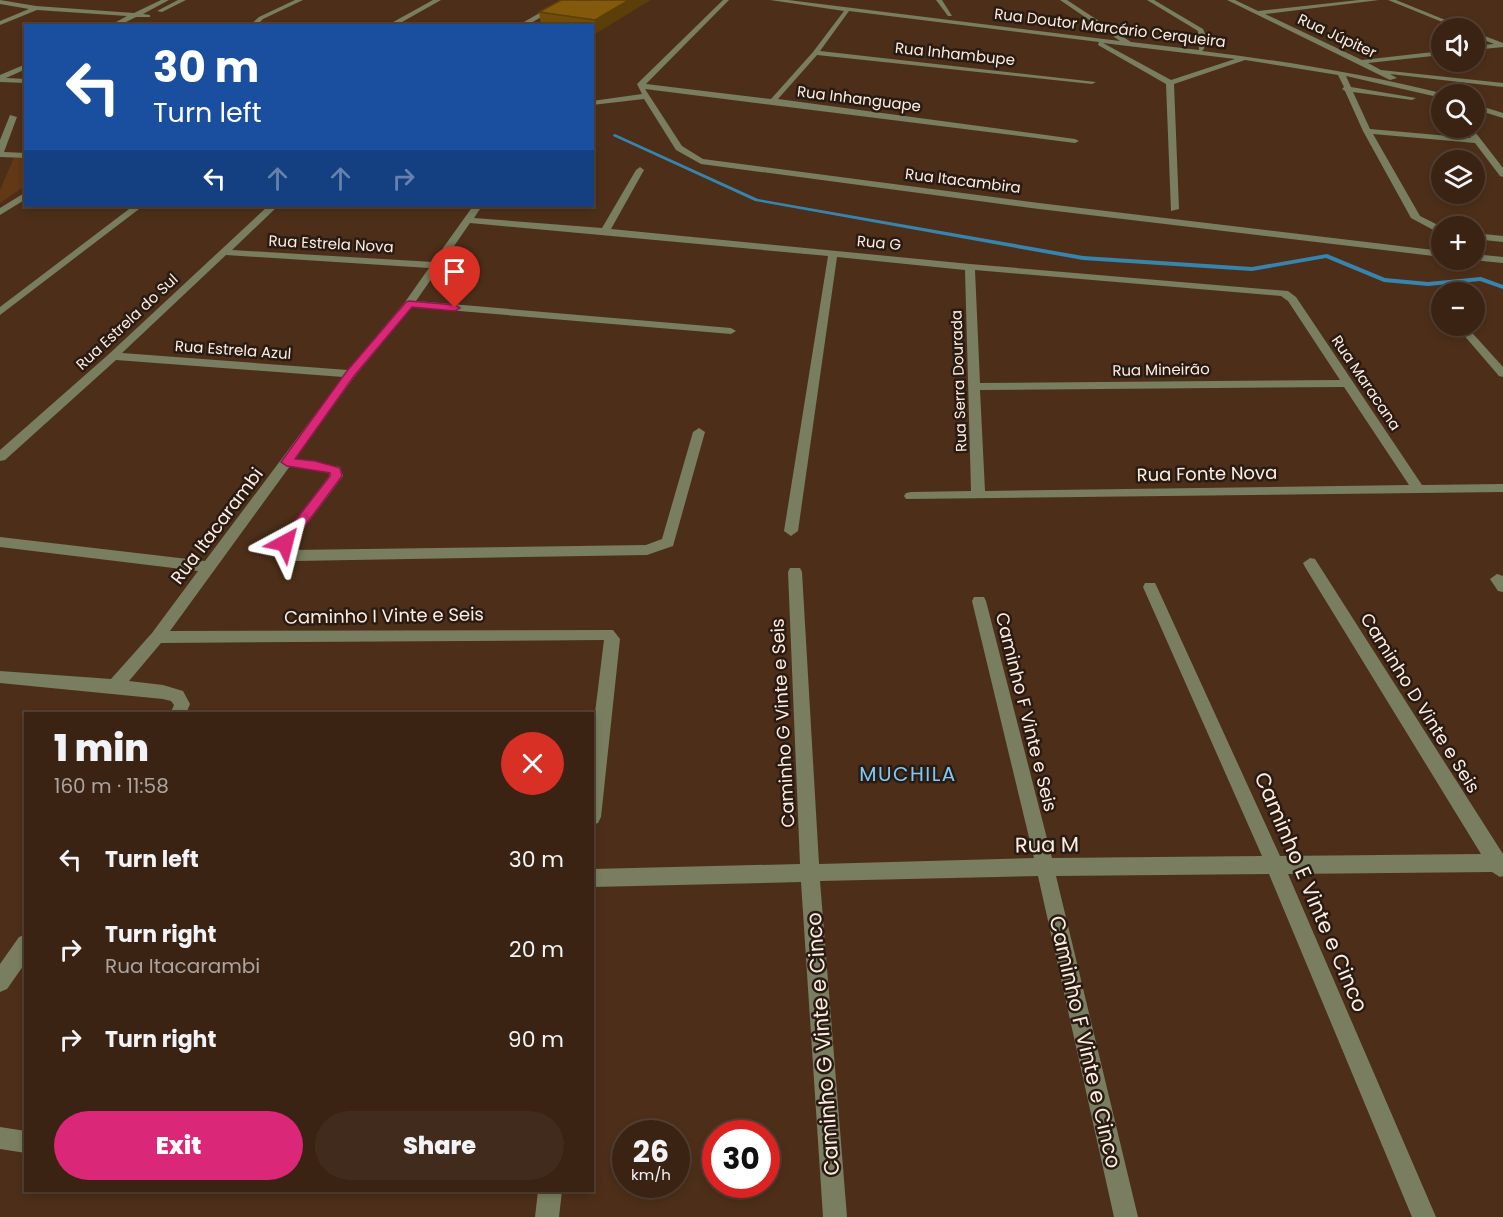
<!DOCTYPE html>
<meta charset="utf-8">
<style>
:root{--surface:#3a2313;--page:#412b1c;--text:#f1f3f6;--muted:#aba4a0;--line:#544033;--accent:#db2777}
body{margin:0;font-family:Poppins,sans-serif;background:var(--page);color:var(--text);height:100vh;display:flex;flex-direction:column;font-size:22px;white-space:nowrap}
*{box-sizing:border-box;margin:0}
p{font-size:20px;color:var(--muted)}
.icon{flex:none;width:33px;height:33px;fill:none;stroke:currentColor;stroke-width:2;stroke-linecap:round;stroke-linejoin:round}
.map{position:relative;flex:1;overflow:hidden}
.drawer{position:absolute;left:24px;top:712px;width:570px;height:480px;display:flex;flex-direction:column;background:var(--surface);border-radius:0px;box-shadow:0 3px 9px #0003,0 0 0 2px var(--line)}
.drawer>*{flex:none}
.hud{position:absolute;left:24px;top:24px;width:570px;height:183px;border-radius:0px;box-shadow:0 3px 9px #0003,0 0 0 2px var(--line);background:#1a4fa0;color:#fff;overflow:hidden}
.fabs{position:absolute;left:1431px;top:18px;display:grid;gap:12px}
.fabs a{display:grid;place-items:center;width:54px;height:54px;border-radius:50%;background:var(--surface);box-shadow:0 3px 9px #0003,0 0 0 2px var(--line);font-size:30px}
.speed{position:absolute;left:612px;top:1120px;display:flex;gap:12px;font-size:30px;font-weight:700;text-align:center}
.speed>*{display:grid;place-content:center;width:78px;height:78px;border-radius:50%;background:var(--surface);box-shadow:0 3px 9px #0003,0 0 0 2px var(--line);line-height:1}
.speed small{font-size:15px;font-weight:400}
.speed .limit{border:9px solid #d22;background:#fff;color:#111}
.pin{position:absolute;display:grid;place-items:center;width:51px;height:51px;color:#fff;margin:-62px -26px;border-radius:50% 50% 50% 0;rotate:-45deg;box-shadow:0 0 6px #0007}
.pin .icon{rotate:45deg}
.me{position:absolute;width:66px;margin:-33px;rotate:38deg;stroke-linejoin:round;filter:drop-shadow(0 0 4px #0008)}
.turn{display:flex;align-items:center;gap:21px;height:126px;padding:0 30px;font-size:27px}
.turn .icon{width:78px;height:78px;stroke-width:2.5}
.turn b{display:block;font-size:42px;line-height:51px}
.lanes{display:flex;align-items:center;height:57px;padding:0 30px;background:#0003;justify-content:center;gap:30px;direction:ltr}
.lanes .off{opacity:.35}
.round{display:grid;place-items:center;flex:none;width:63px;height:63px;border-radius:32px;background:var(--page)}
.headline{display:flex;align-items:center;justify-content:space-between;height:102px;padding:0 30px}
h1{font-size:36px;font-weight:800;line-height:45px}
.action{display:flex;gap:12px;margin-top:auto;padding:12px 30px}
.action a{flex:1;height:69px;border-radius:36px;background:var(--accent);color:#fff;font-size:24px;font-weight:800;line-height:69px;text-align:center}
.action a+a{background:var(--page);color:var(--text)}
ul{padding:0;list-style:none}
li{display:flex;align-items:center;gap:18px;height:90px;padding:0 30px}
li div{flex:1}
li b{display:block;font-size:22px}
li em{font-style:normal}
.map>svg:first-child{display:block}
.green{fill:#633815}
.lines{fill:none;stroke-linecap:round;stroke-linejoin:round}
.stream{fill:#3685af;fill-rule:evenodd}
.minor{fill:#787e5f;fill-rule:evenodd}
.wall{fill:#714d0a}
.shaded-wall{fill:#5c3e08}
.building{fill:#83590c;stroke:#5c3e08;stroke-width:1.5}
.route{fill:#db2777;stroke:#8e194d;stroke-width:1.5}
.labels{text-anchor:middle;stroke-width:5;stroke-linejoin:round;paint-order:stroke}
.far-street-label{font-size:15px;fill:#fcede2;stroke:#291b12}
.street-label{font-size:18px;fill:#fcede2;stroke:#291b12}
.neighbourhood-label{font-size:20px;letter-spacing:1.5px;fill:#7dcaf8;stroke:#291b12}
.near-street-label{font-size:21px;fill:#fcede2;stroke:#291b12}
</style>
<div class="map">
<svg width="1503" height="1217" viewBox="0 0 1503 1217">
<rect width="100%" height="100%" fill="#4d2f19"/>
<!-- green -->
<path class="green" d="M14 158H25V186L0 203V190Z"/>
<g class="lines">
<!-- stream -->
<path class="stream" d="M615 134 758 199 1083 256 1252 267 1327 254 1385 278 1428 282 1481 277 1503 285V289L1480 281 1428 286 1384 282 1326 258 1252 271 1083 260 755 201 613 136V135Z"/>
<!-- minor -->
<g class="minor">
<path d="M0 0 36 6 134 13 161 0H169L143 14 150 15V17H136L118 26H109L127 16 37 10 0 25V21L29 9 0 4Z"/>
<path d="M178 0H186L162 12 157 11Z"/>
<path d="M295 0H303L263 19 256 26H249L259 17Z"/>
<path d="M433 0H441L395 26H386Z"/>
<path d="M562 0H570L526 26H517Z"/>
<path d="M723 0H729L646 84 771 99 813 52 844 11 770 0H788L1120 41 1060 0H1067L1131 42 1199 50 1198 31 1147 0H1154L1203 29 1206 36 1204 49 1202 51C1284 61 1364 74 1445 94H1442V98L1346 76 1351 87 1416 98 1412 100 1353 92 1370 129 1471 138 1464 128H1472L1503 168V177L1500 176 1475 143 1373 134 1420 216 1442 227V234L1439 233 1411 218 1363 131 1345 91 1342 89 1344 87 1338 75 1245 60 1174 84 1179 209 1171 211 1166 84 1098 45 1099 42 849 11 820 51 1096 82 1092 84 817 55 778 99 1075 139 1079 141 1075 143 645 89 682 146 703 159 1039 203 1442 251V257L1039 209 701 164 676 150 644 99 592 105V101L642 94 637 84ZM1103 43 1235 59 1171 80Z"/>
<path d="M936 0H942L952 16H948Z"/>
<path d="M1227 0H1235L1258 11 1359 0H1379L1265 14 1362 60 1442 51V55L1368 63 1381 70 1503 83V87L1390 74 1397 78 1390 80Z"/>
<path d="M1388 0H1396L1465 28H1457Z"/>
<path d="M1474 32 1503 43V47L1474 50V46L1494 44 1474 36Z"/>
<path d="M26 64V69L6 78 26 79V83L0 82V75Z"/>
<path d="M1474 104 1503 113V118L1474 109Z"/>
<path d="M10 115 17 117 4 152 26 153V158L0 157V140Z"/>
<path d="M640 167 644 170 611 229 970 264 1288 291 1296 297 1422 485 1503 484V492L906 499 904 496 906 493 911 492 971 491 965 270 837 257 798 531 791 536 784 531 828 256 470 223 416 301 731 328 736 331 731 334 412 307 355 376 295 459 340 467 343 476 292 544 291 550 646 545 662 539 693 432 699 428 705 432 673 546 647 555 295 561 279 557 277 553 278 543 329 476V473L290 466 170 631 613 630 620 639 601 817 598 823 592 825V737L604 640 161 643 129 681 163 685 183 691 190 704 186 714H170L174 705 171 701 163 699 0 683V671L111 679 152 633 198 571 0 547V537L205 561 343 377 116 360 5 460 0 461V450L109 354 268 206H278L232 250 433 262 473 206H482L474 218 602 228 636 170ZM226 255 429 268 405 302 348 370 122 353ZM975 270 1281 296 1288 301 1340 380 980 383ZM1344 387 1409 485 985 491 980 390Z"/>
<path d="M26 192V199L0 215V208Z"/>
<path d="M133 206H143L0 315V307Z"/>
<path d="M1474 233 1503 236V242L1474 239Z"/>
<path d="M1474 254 1503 257V263L1472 260H1474Z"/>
<path d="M1456 326H1466L1503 367V377L1499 376Z"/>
<path d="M1310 558 1315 559 1503 854V876L1500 877 1492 872 1288 874 1436 1217H1412L1269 874 1056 876 1138 1217H1114L1038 876 820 881 847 1217H823L801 882 592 887V869L800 864 788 572 790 568H800L802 572 819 864 1034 858 972 601 974 597H984L986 601 1052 858 1262 856 1143 587 1145 583H1155L1157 587 1280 856 1481 854 1305 567 1303 563Z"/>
<path d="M1497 574 1503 576V592L1498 591 1490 579Z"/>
<path d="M26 934V962L7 989 0 992V964L19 937Z"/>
<path d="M0 1127 26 1131V1153L0 1149Z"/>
<path d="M538 1191H562L559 1217H535Z"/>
</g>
</g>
<!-- wall -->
<path class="wall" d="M561 0H650L596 33 592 32V26L541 25 539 12Z"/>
<!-- shaded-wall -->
<path class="shaded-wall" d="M629 0H650L596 33 595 20Z"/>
<!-- building -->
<path class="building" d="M561 0H629L595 20 539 12Z"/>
<!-- route -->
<path class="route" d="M409 301 455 305 460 308 455 311 412 307 354 376 295 459 315 461 340 468 342 476 289 547H280L278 543 280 540 330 476V473L287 466 281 462 347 371 406 302Z"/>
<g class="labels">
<!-- far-street labels -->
<g class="far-street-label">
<text transform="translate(1110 28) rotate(7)" y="5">Rua Doutor Marcário Cerqueira</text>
<text transform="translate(1337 36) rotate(25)" y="5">Rua Júpiter</text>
<text transform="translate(955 54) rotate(6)" y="5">Rua Inhambupe</text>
<text transform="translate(859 99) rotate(7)" y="5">Rua Inhanguape</text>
<text transform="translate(963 181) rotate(7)" y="5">Rua Itacambira</text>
<text transform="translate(879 243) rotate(5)" y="5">Rua G</text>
<text transform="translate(331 244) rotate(3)" y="5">Rua Estrela Nova</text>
<text transform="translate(127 322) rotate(-43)" y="5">Rua Estrela do Sul</text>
<text transform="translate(233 350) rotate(4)" y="5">Rua Estrela Azul</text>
<text transform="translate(1161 370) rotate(-1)" y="5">Rua Mineirão</text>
<text transform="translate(959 381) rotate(-92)" y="5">Rua Serra Dourada</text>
<text transform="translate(1366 383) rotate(56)" y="5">Rua Maracana</text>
</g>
<!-- street labels -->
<g class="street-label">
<text transform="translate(1207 474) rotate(-1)" y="6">Rua Fonte Nova</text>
<text transform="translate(217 526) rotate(-53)" y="6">Rua Itacarambi</text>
<text transform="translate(384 616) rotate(-1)" y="6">Caminho I Vinte e Seis</text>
<text transform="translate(1420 703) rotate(58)" y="6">Caminho D Vinte e Seis</text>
<text transform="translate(1026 712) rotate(76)" y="6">Caminho F Vinte e Seis</text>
<text transform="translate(783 723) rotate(-93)" y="6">Caminho G Vinte e Seis</text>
</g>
<!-- neighbourhood labels -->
<g class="neighbourhood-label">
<text x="908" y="781">MUCHILA</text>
</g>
<!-- near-street labels -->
<g class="near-street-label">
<text transform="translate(1047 845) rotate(-1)" y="7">Rua M</text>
<text transform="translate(1311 892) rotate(67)" y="7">Caminho E Vinte e Cinco</text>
<text transform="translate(1085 1042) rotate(77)" y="7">Caminho F Vinte e Cinco</text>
<text transform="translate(823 1044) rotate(-94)" y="7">Caminho G Vinte e Cinco</text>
</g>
</g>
</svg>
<div class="fabs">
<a><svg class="icon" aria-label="sound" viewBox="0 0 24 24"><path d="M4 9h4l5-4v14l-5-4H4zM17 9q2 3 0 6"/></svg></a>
<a><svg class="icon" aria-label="search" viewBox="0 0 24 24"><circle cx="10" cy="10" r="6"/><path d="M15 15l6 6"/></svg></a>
<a><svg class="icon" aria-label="layers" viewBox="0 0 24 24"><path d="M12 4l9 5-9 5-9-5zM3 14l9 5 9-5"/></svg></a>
<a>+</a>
<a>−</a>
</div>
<div class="speed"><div>26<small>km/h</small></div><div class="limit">30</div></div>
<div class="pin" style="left:455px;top:308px;background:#d93025"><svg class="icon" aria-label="arrive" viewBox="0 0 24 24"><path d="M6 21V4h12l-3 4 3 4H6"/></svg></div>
<svg class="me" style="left:285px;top:543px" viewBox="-20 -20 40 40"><path d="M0-17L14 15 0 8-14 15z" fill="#db2777" stroke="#fff" stroke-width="4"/></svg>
<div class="hud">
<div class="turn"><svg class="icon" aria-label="left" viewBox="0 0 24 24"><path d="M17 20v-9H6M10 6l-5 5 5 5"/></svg><div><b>30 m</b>Turn left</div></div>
<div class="lanes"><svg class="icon" aria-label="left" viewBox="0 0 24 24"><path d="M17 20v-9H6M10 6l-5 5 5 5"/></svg><svg class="icon off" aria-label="ahead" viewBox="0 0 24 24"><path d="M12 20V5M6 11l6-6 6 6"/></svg><svg class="icon off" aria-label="ahead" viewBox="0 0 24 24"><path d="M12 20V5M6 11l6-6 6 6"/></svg><svg class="icon off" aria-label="right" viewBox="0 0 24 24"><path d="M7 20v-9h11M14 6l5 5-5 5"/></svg></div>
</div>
<section class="drawer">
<div class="headline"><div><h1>1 min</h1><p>160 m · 11:58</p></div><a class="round" style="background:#d93025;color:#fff"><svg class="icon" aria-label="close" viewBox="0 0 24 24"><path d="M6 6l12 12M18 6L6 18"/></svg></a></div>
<ul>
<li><svg class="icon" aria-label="left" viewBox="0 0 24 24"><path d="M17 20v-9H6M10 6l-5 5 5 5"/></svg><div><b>Turn left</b></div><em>30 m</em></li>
<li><svg class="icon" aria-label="right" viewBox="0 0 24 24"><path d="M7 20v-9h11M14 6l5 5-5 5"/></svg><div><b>Turn right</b><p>Rua Itacarambi</p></div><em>20 m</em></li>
<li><svg class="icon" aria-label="right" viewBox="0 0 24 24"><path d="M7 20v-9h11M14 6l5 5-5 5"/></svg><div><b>Turn right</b></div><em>90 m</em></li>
</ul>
<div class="action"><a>Exit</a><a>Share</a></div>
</section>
</div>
